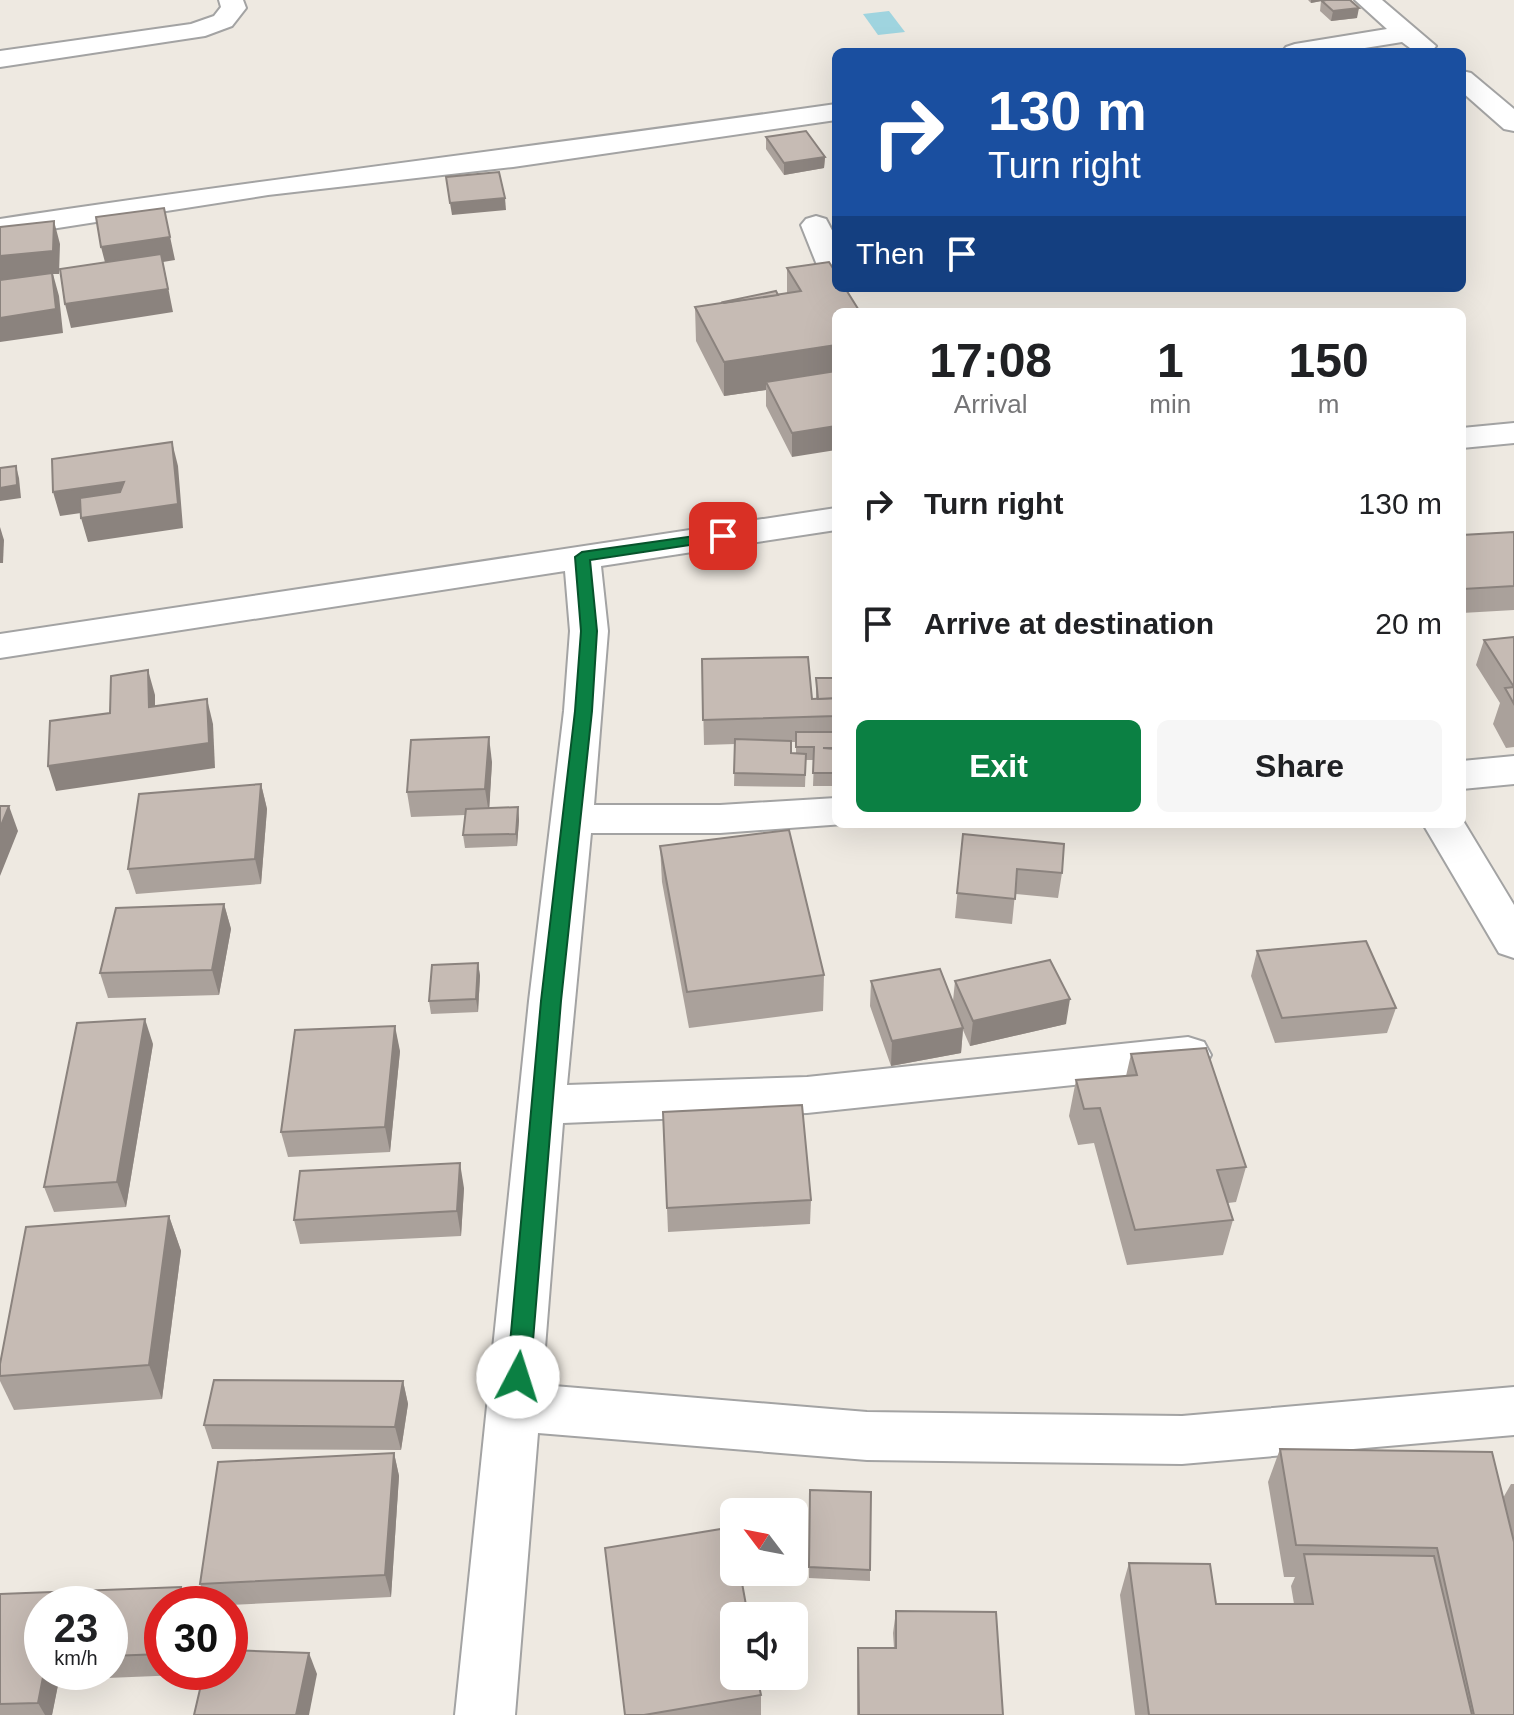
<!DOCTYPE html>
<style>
:root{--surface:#fff;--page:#f6f6f6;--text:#202124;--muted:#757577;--accent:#0b8043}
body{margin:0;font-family:Arial,sans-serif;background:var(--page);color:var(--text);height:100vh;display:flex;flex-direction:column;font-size:30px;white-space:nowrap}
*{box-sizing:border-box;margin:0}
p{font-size:26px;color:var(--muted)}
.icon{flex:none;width:44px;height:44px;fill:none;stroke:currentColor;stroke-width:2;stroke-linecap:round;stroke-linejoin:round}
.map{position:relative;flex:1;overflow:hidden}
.side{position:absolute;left:832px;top:308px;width:634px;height:520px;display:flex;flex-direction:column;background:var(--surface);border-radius:12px;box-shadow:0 8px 32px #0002}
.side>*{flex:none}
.banner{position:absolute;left:832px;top:48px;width:634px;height:244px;border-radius:12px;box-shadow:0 8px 32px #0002;background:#1a4fa0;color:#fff;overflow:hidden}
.needle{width:52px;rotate:302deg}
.buttons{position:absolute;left:720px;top:1498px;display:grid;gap:16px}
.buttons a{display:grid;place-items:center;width:88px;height:88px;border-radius:12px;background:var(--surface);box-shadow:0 8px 32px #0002;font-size:40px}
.speed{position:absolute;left:24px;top:1586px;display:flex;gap:16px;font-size:40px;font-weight:700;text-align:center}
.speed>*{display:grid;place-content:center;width:104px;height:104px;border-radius:50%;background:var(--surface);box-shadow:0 8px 32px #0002;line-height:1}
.speed small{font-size:20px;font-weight:400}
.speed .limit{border:12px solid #d22;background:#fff;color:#111}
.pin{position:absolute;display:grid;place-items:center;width:68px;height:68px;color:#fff;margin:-34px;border-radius:16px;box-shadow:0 4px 12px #0006}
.me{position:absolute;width:88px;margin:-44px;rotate:5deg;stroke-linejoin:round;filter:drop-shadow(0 0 6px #0008)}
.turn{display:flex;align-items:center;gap:28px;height:168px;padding:0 24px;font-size:36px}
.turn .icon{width:104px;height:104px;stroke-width:2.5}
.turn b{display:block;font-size:56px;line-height:68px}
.then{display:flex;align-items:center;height:76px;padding:0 24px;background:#0003;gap:16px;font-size:30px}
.eta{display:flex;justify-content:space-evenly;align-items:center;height:136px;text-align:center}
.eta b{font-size:48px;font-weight:800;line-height:56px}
.action{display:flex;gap:16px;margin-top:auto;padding:16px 24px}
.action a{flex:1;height:92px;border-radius:12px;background:var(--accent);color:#fff;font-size:32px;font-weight:800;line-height:92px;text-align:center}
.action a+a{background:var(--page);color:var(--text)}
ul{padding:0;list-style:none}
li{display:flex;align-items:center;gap:24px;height:120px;padding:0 24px}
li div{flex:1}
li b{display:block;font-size:30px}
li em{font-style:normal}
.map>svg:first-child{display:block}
.water{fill:#9fd4df}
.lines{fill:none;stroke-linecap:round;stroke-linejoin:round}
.minor-casing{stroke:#a3a3a3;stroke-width:4}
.minor{fill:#fff;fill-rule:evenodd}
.wall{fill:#aaa19b;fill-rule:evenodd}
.shaded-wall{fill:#8b837e}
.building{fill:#c6bbb4;stroke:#8b837e;stroke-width:2}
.route{fill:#0b8043;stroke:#07532c;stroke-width:2}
</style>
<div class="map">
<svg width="1514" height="1715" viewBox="0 0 1514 1715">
<rect width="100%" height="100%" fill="#eee9e1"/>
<!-- water -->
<path class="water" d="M889 11 905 32 878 35 863 14Z"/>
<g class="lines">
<defs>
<g id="minor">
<path d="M219 0H243L246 8 232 26 205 36 0 67V51L191 24 214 16 221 7Z"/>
<path d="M1355 0H1382L1436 46 1432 51H1414L1402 42 1340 52H1282L1286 47 1295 44 1387 29Z"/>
<path d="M1462 71 1471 73 1514 109V131L1504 129 1462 92Z"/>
<path d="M836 104V120L513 167 268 195 0 237V219C278 177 557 144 836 104Z"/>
<path d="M816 216 826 219 836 238V284L825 281 821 275 801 225 806 219Z"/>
<path d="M1514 423V443L1462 448V428Z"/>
<path d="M836 508V530L601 566 608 631 594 805H720L836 798V824H844L720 833H591L567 1085 807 1077 1188 1037 1204 1042 1211 1055 1204 1068 1188 1073 807 1113 563 1123 542 1385 867 1412 1182 1416 1514 1387V1435L1182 1464 867 1460 538 1433 515 1715H455L529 1001 564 711 570 631 565 571 0 658V634Z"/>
<path d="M1514 756V784L1462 789V761Z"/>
<path d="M1462 819 1514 905V958L1499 953 1423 824H1462Z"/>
</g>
</defs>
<!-- minor casing -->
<use href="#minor" class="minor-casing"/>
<!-- minor -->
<use href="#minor" class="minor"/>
</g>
<!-- wall -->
<g class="wall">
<path d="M1308 0H1350L1357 18 1331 21 1320 11 1321 1 1311 3Z"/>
<path d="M766 137 825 157 824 168 784 175 766 149Z"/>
<path d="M829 262 792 457 766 406V390L724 396 696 341 695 307 787 293V268Z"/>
<path d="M1514 532V610L1462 613V535Z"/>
<path d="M1514 637V747L1506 748 1493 724 1500 703 1476 665 1484 640Z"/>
<path d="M702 659 812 699H816V678H836V786H813L814 760H806L805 787 734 786 735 744 704 745ZM791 742H796V753H791Z"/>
<path d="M492 762 489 808 518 807 519 820 517 846 465 848 463 835 465 815 411 817 407 792Z"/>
<path d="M261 784 267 809 261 884 136 894 128 869Z"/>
<path d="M963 834 1062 873 1058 898 1015 894 1012 924 955 918Z"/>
<path d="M660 846 824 975 823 1011 689 1028 662 882Z"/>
<path d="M224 904 231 929 219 995 108 998 100 973Z"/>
<path d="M1257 951 1396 1008 1387 1033 1275 1043 1251 976Z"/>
<path d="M478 963 480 976 478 1012 431 1014 429 1001Z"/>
<path d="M871 981 953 1001 955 981 1066 1024 970 1046 963 1030 961 1053 891 1066 870 1006Z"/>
<path d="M153 1044 126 1207 54 1212 44 1187Z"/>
<path d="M400 1051 390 1152 288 1157 281 1132Z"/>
<path d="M1131 1054 1246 1167 1236 1202 1228 1203 1233 1220 1223 1255 1127 1265 1094 1143 1078 1145 1069 1116 1076 1080 1126 1076Z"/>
<path d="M663 1112 811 1200 810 1224 668 1232Z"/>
<path d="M464 1188 461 1236 300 1244 294 1220Z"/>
<path d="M169 1216 181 1251 162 1399 14 1410 0 1381V1364Z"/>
<path d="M403 1381 408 1404 401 1450 212 1449 204 1425Z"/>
<path d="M1280 1449 1503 1498 1511 1484H1514V1715H1135L1120 1595 1129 1563 1216 1604H1294L1291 1586 1295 1577H1284L1268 1482Z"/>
<path d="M394 1453 399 1476 391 1597 230 1605V1604H208L200 1584Z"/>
<path d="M810 1490 870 1570V1581L809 1578Z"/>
<path d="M0 1594 162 1604V1672H181L180 1675 59 1680 52 1715H0ZM42 1604H110V1672H42Z"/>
<path d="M896 1611 1003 1715H857V1669L858 1648H894L893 1633Z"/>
<path d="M761 1695V1715H624Z"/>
</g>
<!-- shaded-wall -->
<g class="shaded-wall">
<path d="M1311 0H1327L1311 3Z"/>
<path d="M1359 8 1357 18 1331 21 1333 11Z"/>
<path d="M825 157 824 168 784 175V163Z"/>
<path d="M505 198 506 210 452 215 450 203Z"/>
<path d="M164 208 175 260 163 262 173 312 71 328 65 304 107 270 101 247Z"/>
<path d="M54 221 60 244 59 274H53L59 296 63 333 0 342V256Z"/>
<path d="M836 345V378L766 382V390L724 396V362Z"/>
<path d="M836 426V450L792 457V433Z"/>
<path d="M172 442 178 466 183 528 88 542 81 518 178 504Z"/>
<path d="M16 466 19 478 21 498 0 501V488Z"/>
<path d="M124 482 130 506 60 516 53 492Z"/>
<path d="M0 527 4 540 3 563H0Z"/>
<path d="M148 670 155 695V732L149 707Z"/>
<path d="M207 699 213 724 215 768 56 791 48 766Z"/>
<path d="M489 737 492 762 489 814 485 789Z"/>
<path d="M261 784 267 809 261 884 255 859Z"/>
<path d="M9 806 18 831 0 876V828Z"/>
<path d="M518 807 519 820 517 846 516 834Z"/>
<path d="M224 904 231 929 219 995 212 970Z"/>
<path d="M478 963 480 976 478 1012 476 999Z"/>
<path d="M1070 999 1066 1024 970 1046 973 1021Z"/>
<path d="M145 1019 153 1044 126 1207 117 1182Z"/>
<path d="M395 1026 400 1051 390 1152 385 1127Z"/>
<path d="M963 1028 961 1053 891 1066 892 1041Z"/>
<path d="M460 1163 464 1188 461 1236 457 1211Z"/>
<path d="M169 1216 181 1251 162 1399 149 1365Z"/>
<path d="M403 1381 408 1404 401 1450 395 1427Z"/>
<path d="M394 1453 399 1476 391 1597 385 1575Z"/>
<path d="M181 1587 189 1604H178Z"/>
<path d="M309 1653 317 1674 309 1715H296Z"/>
<path d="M44 1672H54L59 1680 52 1715H45L38 1703Z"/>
</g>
<!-- building -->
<g class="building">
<path d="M1326 0H1350L1359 8 1333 11 1322 1Z"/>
<path d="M806 131 825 157 784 163 766 137Z"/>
<path d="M499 172 505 198 450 203 446 177Z"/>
<path d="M164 208 170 237 101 247 96 217Z"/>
<path d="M54 221 53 251 0 256V227Z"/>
<path d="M161 254 168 289 65 304 60 269Z"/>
<path d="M829 262 836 273V288H845L860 312H836V345L724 362 695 307 801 291 787 268Z"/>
<path d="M52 273 56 309 0 318V280Z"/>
<path d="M776 291 778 295 724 303 723 302Z"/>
<path d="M836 371V426L792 433 766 382Z"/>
<path d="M172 442 178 504 81 518 80 498 120 492 124 482 53 492 52 459Z"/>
<path d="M16 466 17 485 0 488V468Z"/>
<path d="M1514 532V586L1463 589 1462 587V535Z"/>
<path d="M1514 637V687L1484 640Z"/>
<path d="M808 657 812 699 836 698V716L703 720 702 659Z"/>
<path d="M148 670 149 707 207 699 209 743 48 766 50 721 110 713 111 676Z"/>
<path d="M816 678H836V698L818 699Z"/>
<path d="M1514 687V704L1505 688Z"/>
<path d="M796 732H836V748H823L836 749V773H813L814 747H796Z"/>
<path d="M489 737 485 789 407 792 411 740Z"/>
<path d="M735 739 791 741V753L806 754 805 775 734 773Z"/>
<path d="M261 784 255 859 128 869 139 794Z"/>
<path d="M0 806H9L0 828Z"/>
<path d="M518 807 516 834 463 835 466 809Z"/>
<path d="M789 830 824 975 687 992 660 846Z"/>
<path d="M963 834 1064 844 1062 873 1017 869 1015 899 957 893Z"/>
<path d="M224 904 212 970 100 973 116 908Z"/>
<path d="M1366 941 1396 1008 1282 1018 1257 951Z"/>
<path d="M1050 960 1070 999 973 1021 955 981Z"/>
<path d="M478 963 476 999 429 1001 432 965Z"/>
<path d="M940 969 963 1028 892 1041 871 981Z"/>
<path d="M145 1019 117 1182 44 1187 77 1023Z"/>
<path d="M395 1026 385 1127 281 1132 295 1030Z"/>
<path d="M1206 1048 1246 1167 1217 1170 1233 1220 1135 1230 1100 1108 1084 1109 1076 1080 1137 1075 1131 1054Z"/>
<path d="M802 1105 811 1200 667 1208 663 1112Z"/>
<path d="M460 1163 457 1211 294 1220 300 1171Z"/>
<path d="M169 1216 149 1365 0 1376V1364L26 1227Z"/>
<path d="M214 1380 403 1381 395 1427 204 1425Z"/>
<path d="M1280 1449 1492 1452 1514 1542V1715H1474L1437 1548 1296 1545Z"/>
<path d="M394 1453 385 1575 200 1584 218 1462Z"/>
<path d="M810 1490 871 1492 870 1570 809 1567Z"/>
<path d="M733 1527 734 1572H740L748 1616H734V1676H757L761 1695 644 1715H625L605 1548Z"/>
<path d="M1304 1554 1434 1556 1472 1715H1149L1129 1563 1210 1564 1216 1604H1313Z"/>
<path d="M181 1587 178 1604H162V1654L110 1656V1604H42V1672H44L38 1703 0 1704V1594Z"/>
<path d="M896 1611 996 1612 1003 1715H859L858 1648H896Z"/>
<path d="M230 1650 309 1653 296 1715H194L204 1672H230Z"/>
</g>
<!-- route -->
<path class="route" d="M723 532 731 536 729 539 590 560 597 631 592 711 561 1001 530 1377 526 1384 518 1387 510 1384 507 1377 541 1001 575 711 581 631 575 557 582 552Z"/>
</svg>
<div class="buttons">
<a><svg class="needle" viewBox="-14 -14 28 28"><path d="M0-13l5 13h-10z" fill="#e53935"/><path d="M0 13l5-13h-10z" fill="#757577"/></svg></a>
<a><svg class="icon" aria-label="sound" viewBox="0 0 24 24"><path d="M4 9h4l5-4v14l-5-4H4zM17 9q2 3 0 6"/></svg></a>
</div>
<div class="speed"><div>23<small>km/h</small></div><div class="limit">30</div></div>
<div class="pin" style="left:723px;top:536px;background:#d93025"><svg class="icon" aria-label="arrive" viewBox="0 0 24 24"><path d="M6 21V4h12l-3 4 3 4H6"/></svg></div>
<svg class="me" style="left:518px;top:1377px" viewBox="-20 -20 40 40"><circle r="19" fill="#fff"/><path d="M0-13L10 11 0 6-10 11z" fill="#0b8043"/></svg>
<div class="banner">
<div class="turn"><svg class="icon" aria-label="right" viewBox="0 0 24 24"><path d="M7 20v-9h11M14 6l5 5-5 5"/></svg><div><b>130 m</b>Turn right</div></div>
<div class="then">Then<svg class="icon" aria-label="arrive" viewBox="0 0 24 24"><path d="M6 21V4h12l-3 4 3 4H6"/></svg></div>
</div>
<section class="side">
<div class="eta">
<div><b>17:08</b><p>Arrival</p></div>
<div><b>1</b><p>min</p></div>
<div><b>150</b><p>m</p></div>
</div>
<ul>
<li><svg class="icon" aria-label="right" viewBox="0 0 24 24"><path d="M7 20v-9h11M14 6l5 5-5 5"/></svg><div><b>Turn right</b></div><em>130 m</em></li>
<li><svg class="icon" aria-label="arrive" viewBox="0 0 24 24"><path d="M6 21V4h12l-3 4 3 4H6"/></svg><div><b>Arrive at destination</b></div><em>20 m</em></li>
</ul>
<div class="action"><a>Exit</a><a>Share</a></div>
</section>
</div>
